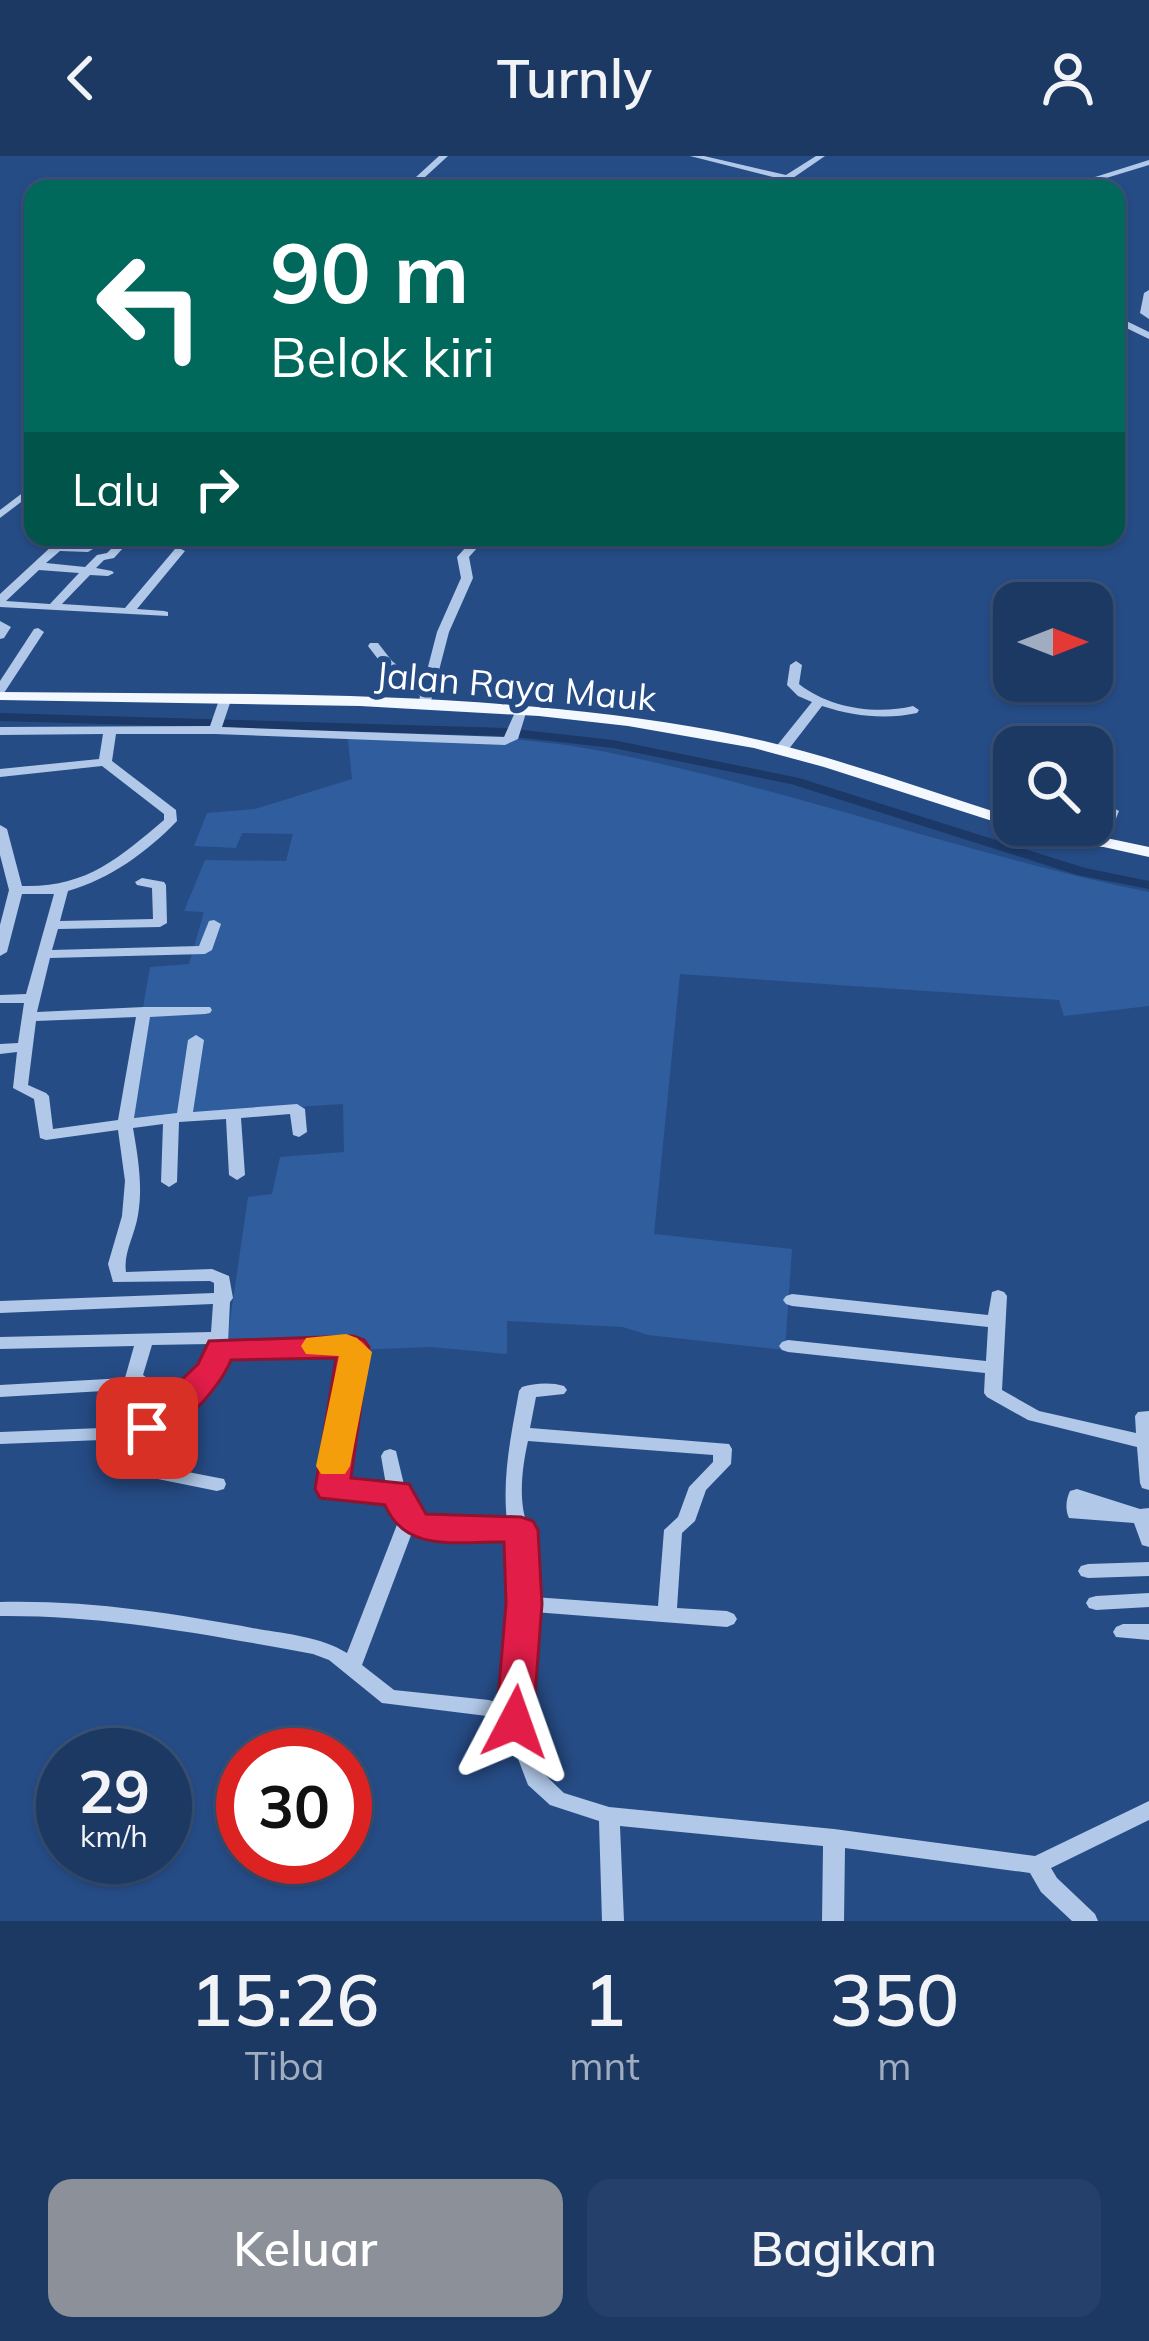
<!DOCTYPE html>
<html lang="id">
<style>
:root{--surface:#1c3964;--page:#25406a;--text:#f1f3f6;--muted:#a0acbf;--line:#3a5378;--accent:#8c9099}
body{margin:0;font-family:Mulish,sans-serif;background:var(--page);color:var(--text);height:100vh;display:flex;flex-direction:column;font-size:45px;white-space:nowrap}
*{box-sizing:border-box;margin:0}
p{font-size:39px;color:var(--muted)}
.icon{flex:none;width:66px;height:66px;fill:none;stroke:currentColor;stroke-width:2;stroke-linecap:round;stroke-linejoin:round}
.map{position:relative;height:1765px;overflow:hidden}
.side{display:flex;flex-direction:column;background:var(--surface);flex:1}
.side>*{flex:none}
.banner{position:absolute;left:24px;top:24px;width:1101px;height:366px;border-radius:24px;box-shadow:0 3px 9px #0004,0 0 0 3px var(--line);background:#00695c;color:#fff;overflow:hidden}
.needle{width:78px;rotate:90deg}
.tools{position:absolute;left:993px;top:426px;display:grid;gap:24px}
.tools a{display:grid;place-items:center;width:120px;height:120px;border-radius:24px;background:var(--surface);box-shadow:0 3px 9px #0004,0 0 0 3px var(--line);font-size:60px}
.speed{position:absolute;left:36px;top:1572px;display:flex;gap:24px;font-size:60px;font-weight:700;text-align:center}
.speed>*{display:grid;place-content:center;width:156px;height:156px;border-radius:50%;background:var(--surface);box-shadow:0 3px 9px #0004,0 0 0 3px var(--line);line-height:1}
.speed small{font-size:30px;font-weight:400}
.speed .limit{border:18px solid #d22;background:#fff;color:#111}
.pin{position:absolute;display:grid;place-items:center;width:102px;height:102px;color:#fff;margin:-51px;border-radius:24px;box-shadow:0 6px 18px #0006}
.me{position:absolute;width:132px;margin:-66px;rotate:4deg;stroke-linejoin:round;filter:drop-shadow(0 0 9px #0008)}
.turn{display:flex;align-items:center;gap:42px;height:252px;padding:0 48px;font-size:54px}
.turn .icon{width:156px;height:156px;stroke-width:2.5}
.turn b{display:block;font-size:84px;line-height:102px}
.then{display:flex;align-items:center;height:114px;padding:0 48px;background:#0003;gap:24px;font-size:45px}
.eta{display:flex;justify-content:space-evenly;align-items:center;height:204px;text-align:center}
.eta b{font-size:72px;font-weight:600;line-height:84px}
.primary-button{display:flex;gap:24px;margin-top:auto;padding:24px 48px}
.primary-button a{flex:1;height:138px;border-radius:24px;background:var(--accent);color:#fff;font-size:48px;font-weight:600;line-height:138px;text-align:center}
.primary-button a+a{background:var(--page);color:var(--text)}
header{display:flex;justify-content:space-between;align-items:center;height:156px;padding:0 48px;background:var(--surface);font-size:54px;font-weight:600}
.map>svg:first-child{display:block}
.green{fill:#305d9e}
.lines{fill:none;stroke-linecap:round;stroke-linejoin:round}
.canal{fill:#1b3867;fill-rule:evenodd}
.minor{fill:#b1c8e8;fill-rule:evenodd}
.major{fill:#f3f7fe;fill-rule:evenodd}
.route{fill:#e11d48;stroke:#92132f;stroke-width:3}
.slow{fill:#f59e0b}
.labels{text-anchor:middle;stroke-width:12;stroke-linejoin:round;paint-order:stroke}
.street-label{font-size:36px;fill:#fff;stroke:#264c86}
</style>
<header><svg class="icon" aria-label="back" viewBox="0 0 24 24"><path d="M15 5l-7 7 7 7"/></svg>Turnly<svg class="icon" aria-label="person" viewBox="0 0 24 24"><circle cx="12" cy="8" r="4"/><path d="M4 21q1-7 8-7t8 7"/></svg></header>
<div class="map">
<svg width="1149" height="1765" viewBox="0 0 1149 1765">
<rect width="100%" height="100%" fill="#264c86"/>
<!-- green -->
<path class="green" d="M347 575C435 579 525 579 611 597 793 634 967 699 1149 736V850L1064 860 1059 844 680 818 654 1078 792 1093 785 1194 648 1179 623 1171 507 1165V1198L430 1191 225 1199 248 1041 272 1038 280 1001 344 996 343 948 124 962 150 811 189 808 204 756 184 755 205 704 286 705 293 678 242 677 236 692 194 690 207 657 255 653 352 623Z"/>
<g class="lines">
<!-- canal -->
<path class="canal" d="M0 557 506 572 613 584 799 622 1085 712 1149 725V733L1077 719 791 628 613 592 506 580 0 565Z"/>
<!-- minor -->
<g class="minor">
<path d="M439 0H448L412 33H403Z"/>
<path d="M690 0H704L786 19 816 0H825L777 33H767L781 23Z"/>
<path d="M1149 4V9L1070 33H1057Z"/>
<path d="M988 25H994L995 33H987Z"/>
<path d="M1149 134V163L1140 157 1144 137Z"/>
<path d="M1116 160 1149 176V183L1116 167Z"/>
<path d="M33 329V337L0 362V354Z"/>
<path d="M95 381H108L104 385 124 391 114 402 104 404 96 412 112 415 114 417 108 420 90 419 62 448 125 452 175 393 179 392 185 395 137 453 164 455 168 456V460L0 451V438L53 389H85ZM98 390 111 393 107 397 97 399 85 411 46 407 60 395 88 396ZM39 414 79 417 50 448 6 445Z"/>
<path d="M475 381H487L469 401 473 422 449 476 430 549 424 553 420 552 418 549 420 540 384 511 368 490 370 487H378L392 505 423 530 437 476 461 422 457 401Z"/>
<path d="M0 465 11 471 4 482 0 483Z"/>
<path d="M38 472 44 476 4 537 0 538V525L34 473Z"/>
<path d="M796 505 802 509 799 528C829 552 876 559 913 550L919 554 917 557C885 564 853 560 822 550L785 598H775V592L812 546 798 540 787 529 790 509Z"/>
<path d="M225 540 231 544 222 571 504 581 516 554H524L526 557 518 583 505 589 215 578H116L112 605 176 654 177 665C147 696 110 723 68 735L60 765 153 763 152 732 137 729 135 726 142 722 164 726 166 729 167 767 160 771 58 773 52 794 199 790 209 765 214 764 221 768 212 794 205 798 50 802 37 856 144 851H210L212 854 210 857 205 858 150 861 134 962 177 957 188 884 196 879 204 884 193 956 297 948 305 953 307 976 299 981 293 979 290 958 241 962 245 1019 237 1024 229 1019 226 963 179 966 177 1026 169 1031 161 1026 163 968 133 972C138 1001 143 1030 138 1059 135 1079 123 1097 126 1116L212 1113 229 1120 233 1142 230 1146 228 1187H359L362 1191 340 1325 386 1329 381 1300 384 1295 390 1293 396 1295 406 1337 418 1360 507 1366C502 1320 511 1280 519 1235L522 1231C534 1227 552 1226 564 1230L567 1234 564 1238 536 1241 530 1272 729 1288 732 1293 731 1308 706 1334 695 1365 682 1377 677 1452 727 1455 734 1458 737 1463 734 1468 727 1471 534 1456 525 1566 544 1618 564 1637 609 1651 834 1673 1035 1700 1149 1645V1664L1051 1712 1057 1722 1095 1758 1098 1765H1072L1041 1736 1030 1717 845 1692 844 1765H822L823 1690 620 1670 624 1765H602L599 1665 550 1649 528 1629 506 1571 487 1560 382 1547 329 1504 313 1498C209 1479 106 1459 0 1460V1446C88 1444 172 1457 258 1473 288 1478 321 1481 347 1497L400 1361 391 1343 330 1338 323 1336 321 1331 343 1197 227 1199 224 1208 164 1272 154 1304 157 1310 224 1323 226 1328 224 1333 217 1335 143 1320 136 1304 144 1279 127 1283 0 1288V1276L127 1271 152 1262 148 1240 138 1233 0 1241V1229L125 1222 134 1190 0 1193V1181L211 1176 213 1148 0 1157V1145L214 1137V1127L210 1125 113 1126 108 1108 122 1060 125 1025 118 974 46 984 40 982 34 943 13 932 17 896 0 898V888L18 887 24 847H0V839L26 838 54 738H22L7 796 0 800V769L9 734 0 699V669L7 673 22 730C85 732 118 703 164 664V658L102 610 0 621V613L99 603 103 578 0 579V571L210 570 219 544ZM136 861 118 964 53 973 49 940 46 937 28 929 36 865ZM210 1188 209 1202 167 1246 162 1233 143 1219 152 1189ZM528 1285 713 1299V1306L689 1331 678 1361 664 1374 658 1450 534 1441 527 1379 530 1374C517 1351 522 1311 528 1285ZM413 1374 509 1380 514 1444 506 1550 489 1544 394 1534 362 1509Z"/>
<path d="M1112 651 1119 655 1106 688 1104 691H1094L1092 688 1105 655Z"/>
<path d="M998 1134 1004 1136 1007 1140 1002 1234 1039 1255 1136 1277 1135 1260 1138 1256 1149 1255V1334L1142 1332 1140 1327 1137 1291 1028 1264 987 1241 984 1237 985 1217 788 1196 782 1194 779 1190 782 1186 788 1184 986 1205 988 1171 792 1150 786 1148 783 1144 786 1140 792 1138 988 1159 992 1136Z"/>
<path d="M1077 1333 1140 1353 1149 1352V1391L1142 1389 1134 1367 1069 1362C1065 1354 1066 1343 1070 1335Z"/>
<path d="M1149 1406V1420L1088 1422 1081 1420 1078 1415 1081 1410 1088 1408Z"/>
<path d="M1149 1437V1451L1096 1454 1089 1452 1086 1447 1089 1442 1096 1440Z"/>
<path d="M1123 1468H1149V1484L1116 1481 1113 1476 1116 1471Z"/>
</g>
<!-- major -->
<path class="major" d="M0 536C239 539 481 532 717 575 818 594 916 631 1014 662V669H1045L1149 691V701L1008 670 824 611 754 592 628 570 539 560 360 550 0 544Z"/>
</g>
<!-- route -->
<path class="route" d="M353 1180 364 1184 369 1191 351 1322 409 1328 426 1358 521 1361 533 1365 538 1374 542 1448 533 1566 528 1576 515 1581 502 1576 496 1566 506 1448 504 1386C458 1385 406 1398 385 1349L320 1342 315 1333 336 1202 231 1204C219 1234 170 1290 135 1280L131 1272 198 1208 209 1185Z"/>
<!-- slow -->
<path class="slow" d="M346 1178 357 1182 372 1196 350 1310 345 1318H321L316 1310 339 1200 306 1198 301 1190 306 1182Z"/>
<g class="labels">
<!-- street labels -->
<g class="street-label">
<text transform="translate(516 530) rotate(5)" y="13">Jalan Raya Mauk</text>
</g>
</g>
</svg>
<div class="tools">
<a><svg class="needle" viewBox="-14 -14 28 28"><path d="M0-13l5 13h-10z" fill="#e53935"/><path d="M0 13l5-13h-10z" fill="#a0acbf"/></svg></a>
<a><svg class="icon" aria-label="search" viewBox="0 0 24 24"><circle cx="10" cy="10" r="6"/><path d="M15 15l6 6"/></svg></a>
</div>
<div class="speed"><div>29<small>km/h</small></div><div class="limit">30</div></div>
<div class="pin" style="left:147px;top:1272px;background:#d93025"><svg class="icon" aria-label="arrive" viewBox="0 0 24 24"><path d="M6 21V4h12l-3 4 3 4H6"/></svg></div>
<svg class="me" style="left:515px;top:1566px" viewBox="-20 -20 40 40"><path d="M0-17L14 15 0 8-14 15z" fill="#e11d48" stroke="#fff" stroke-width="4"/></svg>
<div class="banner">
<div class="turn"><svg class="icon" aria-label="left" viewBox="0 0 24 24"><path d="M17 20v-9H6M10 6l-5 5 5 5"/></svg><div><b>90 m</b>Belok kiri</div></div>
<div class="then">Lalu<svg class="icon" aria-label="right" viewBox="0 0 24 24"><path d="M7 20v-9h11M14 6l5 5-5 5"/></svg></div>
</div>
</div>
<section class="side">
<div class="eta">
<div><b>15:26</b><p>Tiba</p></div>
<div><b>1</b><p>mnt</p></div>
<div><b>350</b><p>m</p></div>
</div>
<div class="primary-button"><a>Keluar</a><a>Bagikan</a></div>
</section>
